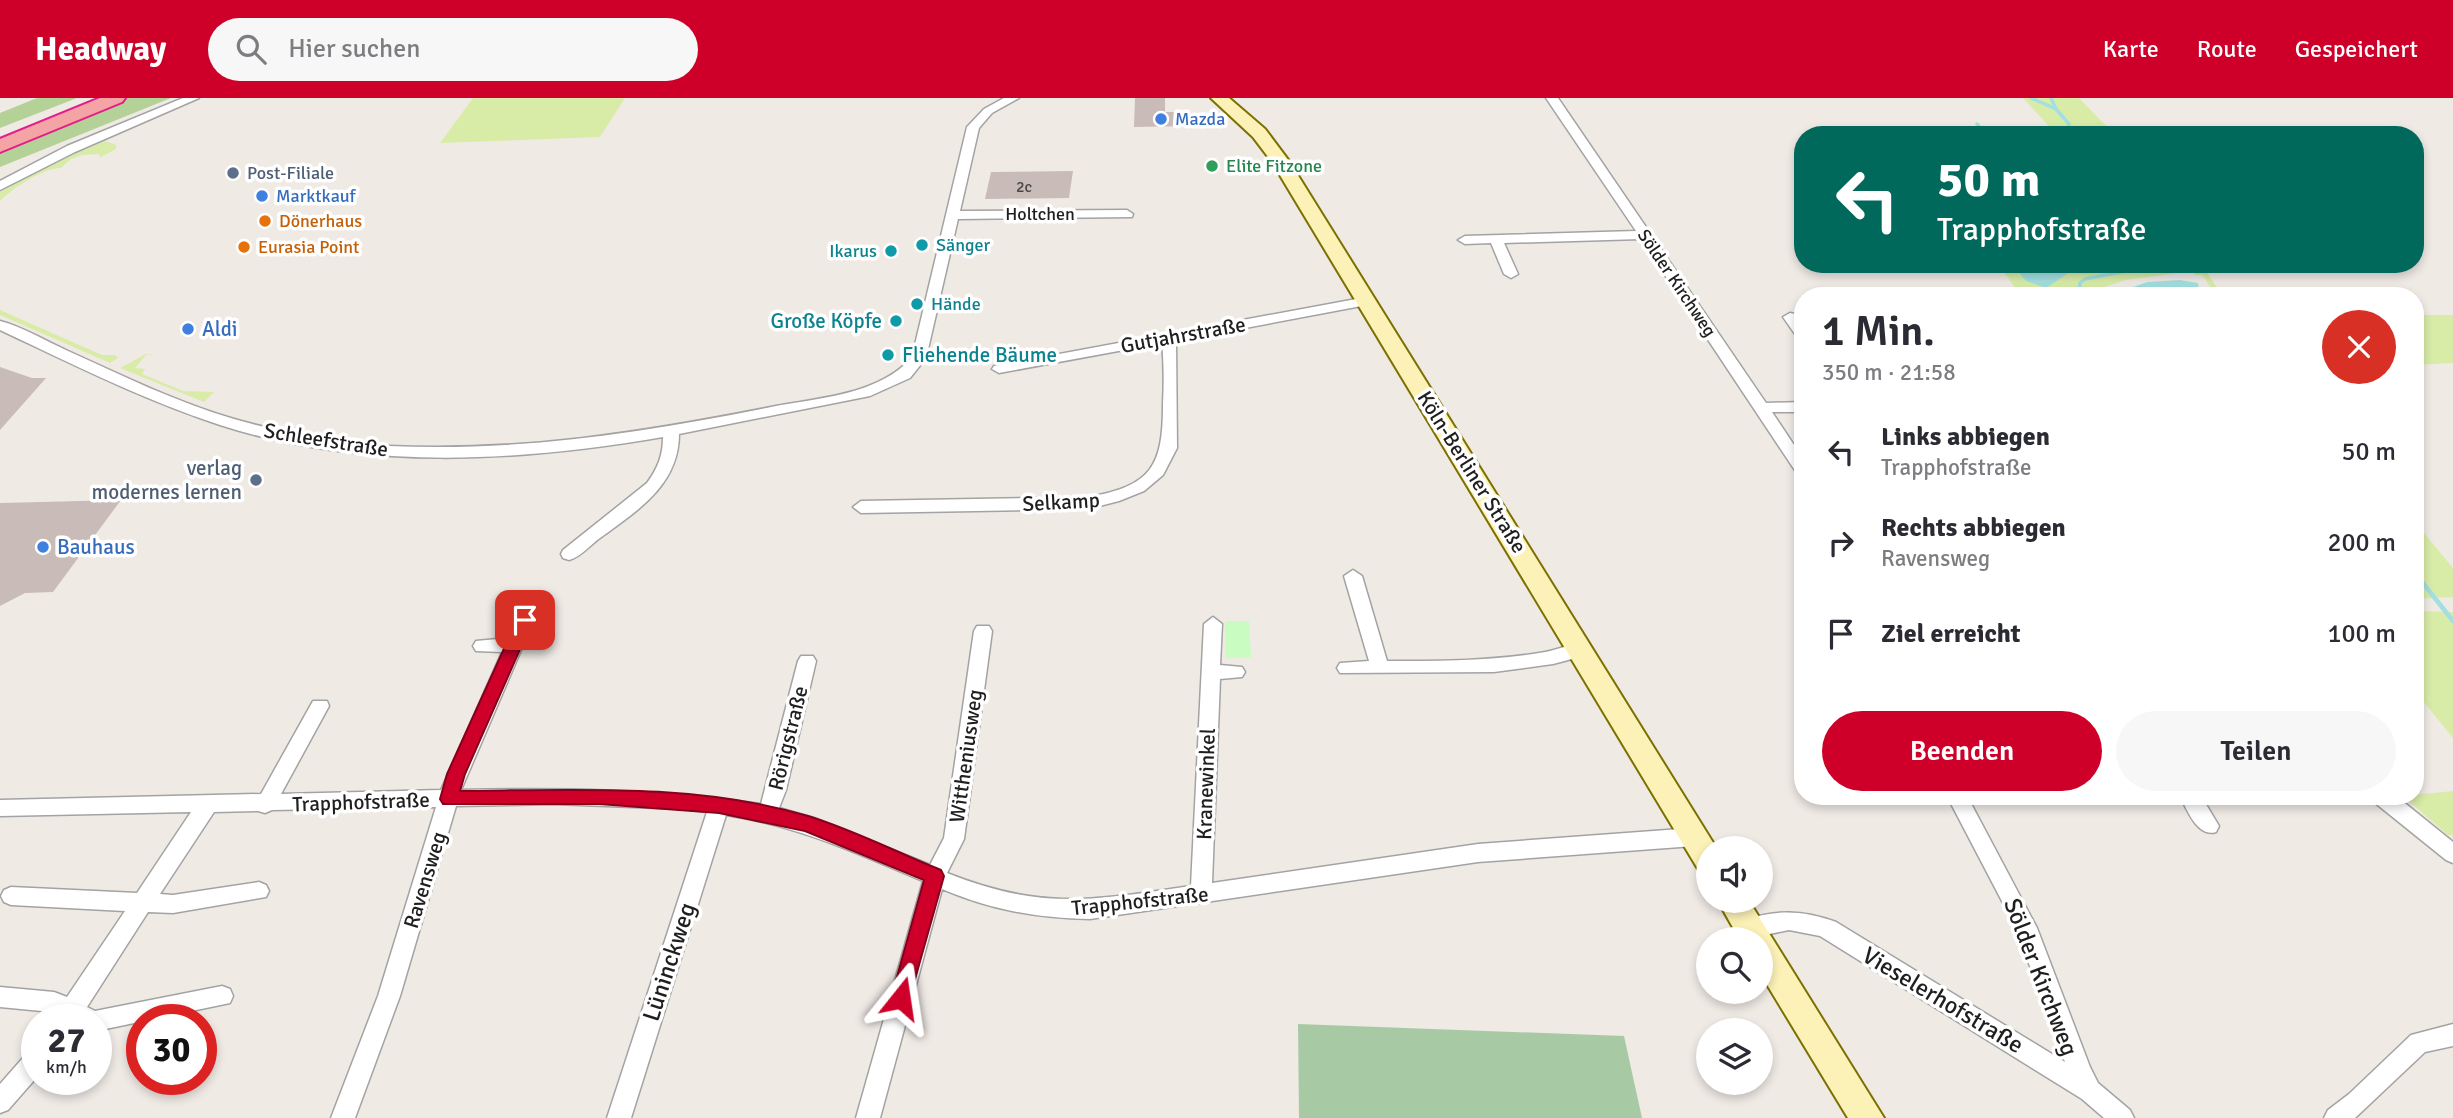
<!DOCTYPE html>
<html lang="de">
<meta charset="utf-8">
<style>
:root{--surface:#fff;--page:#f7f7f7;--text:#2b2b33;--muted:#7c7c81;--accent:#ce002a}
body{margin:0;font-family:Signika,sans-serif;background:var(--page);color:var(--text);height:100vh;display:flex;flex-direction:column;font-size:26px;white-space:nowrap}
*{box-sizing:border-box;margin:0}
p{font-size:23px;color:var(--muted)}
.icon{flex:none;width:38px;height:38px;fill:none;stroke:currentColor;stroke-width:2;stroke-linecap:round;stroke-linejoin:round}
.map{position:relative;flex:1;overflow:hidden}
.details{position:absolute;left:1794px;top:189px;width:630px;height:518px;display:flex;flex-direction:column;background:var(--surface);border-radius:28px;box-shadow:0 4px 10px #0003}
.details>*{flex:none}
.hud{position:absolute;left:1794px;top:28px;width:630px;height:147px;border-radius:28px;box-shadow:0 4px 10px #0003;background:#00695c;color:#fff;overflow:hidden}
.tools{position:absolute;left:1696px;top:738px;display:grid;gap:14px}
.tools a{display:grid;place-items:center;width:77px;height:77px;border-radius:50%;background:var(--surface);box-shadow:0 4px 10px #0003;font-size:35px}
.speed{position:absolute;left:21px;top:906px;display:flex;gap:14px;font-size:35px;font-weight:700;text-align:center}
.speed>*{display:grid;place-content:center;width:91px;height:91px;border-radius:50%;background:var(--surface);box-shadow:0 4px 10px #0003;line-height:1}
.speed small{font-size:18px;font-weight:400}
.speed .limit{border:10px solid #d22;background:#fff;color:#111}
.pin{position:absolute;display:grid;place-items:center;width:60px;height:60px;color:#fff;margin:-30px;border-radius:14px;box-shadow:0 4px 10px #0006}
.me{position:absolute;width:77px;margin:-38px;rotate:15deg;stroke-linejoin:round;filter:drop-shadow(0 0 5px #0008)}
.turn{display:flex;align-items:center;gap:24px;height:147px;padding:0 28px;font-size:32px}
.turn .icon{width:91px;height:91px;stroke-width:2.5}
.turn b{display:block;font-size:49px;line-height:60px}
.round{display:grid;place-items:center;flex:none;width:74px;height:74px;border-radius:37px;background:var(--page)}
.overview{display:flex;align-items:center;justify-content:space-between;height:119px;padding:0 28px}
h1{font-size:42px;font-weight:600;line-height:52px}
.action{display:flex;gap:14px;margin-top:auto;padding:14px 28px}
.action a{flex:1;height:80px;border-radius:42px;background:var(--accent);color:#fff;font-size:28px;font-weight:600;line-height:80px;text-align:center}
.action a+a{background:var(--page);color:var(--text)}
ul{padding:0;list-style:none}
li{display:flex;align-items:center;gap:21px;height:91px;padding:0 28px}
li div{flex:1}
li b{display:block;font-size:26px}
li em{font-style:normal}
header{display:flex;align-items:center;gap:42px;box-sizing:border-box;height:98px;padding:0 35px;background:var(--accent);color:#fff}
header strong{font-size:33px}
nav{display:flex;gap:38px;margin-inline-start:auto;font-size:24px}
.search{width:490px;height:63px;background:var(--page);display:flex;align-items:center;gap:18px;box-sizing:border-box;padding:0 24px;border-radius:38px;color:var(--muted);font-size:26px}
.map>svg:first-child{display:block}
.grass{fill:#d8eca8}
.forest{fill:#b4d198}
.cemetery{fill:#a7caa5}
.park{fill:#c8fcc0}
.water{fill:#a3dfe0}
.lines{fill:none;stroke-linecap:round;stroke-linejoin:round}
.stream-far1{stroke:#a3dfe0;stroke-width:3.5}
.stream{stroke:#a3dfe0;stroke-width:4.5}
.building{fill:#c8bbb8}
.minor-casing{stroke:#a3a3a3;stroke-width:3}
.secondary-casing{stroke:#7c7000;stroke-width:4}
.trunk-casing{stroke:#e31d8a;stroke-width:4}
.minor{fill:#fff;fill-rule:evenodd}
.secondary{fill:#fcf2b7;fill-rule:evenodd}
.trunk{fill:#f5a4a5;fill-rule:evenodd}
.route{fill:#ce002a;stroke:#86001b;stroke-width:2}
.shop-dot{fill:#3f7fe0;stroke:#fff;stroke-width:2.5}
.leisure-dot{fill:#2e9e5b;stroke:#fff;stroke-width:2.5}
.service-dot{fill:#5c6f8a;stroke:#fff;stroke-width:2.5}
.food-dot{fill:#e8710a;stroke:#fff;stroke-width:2.5}
.culture-dot{fill:#0f9aa8;stroke:#fff;stroke-width:2.5}
.labels{text-anchor:middle;stroke-width:7;stroke-linejoin:round;paint-order:stroke}
.far-number-label{font-size:16px;fill:#494645}
.far-shop-label{font-size:18px;fill:#366cbe;stroke:#fff;text-anchor:start}
.far-leisure-label{font-size:18px;fill:#27864d;stroke:#fff;text-anchor:start}
.far-service-label{font-size:18px;fill:#4e5e75;stroke:#fff;text-anchor:start}
.far-street-label{font-size:18px;fill:#1f1f1f;stroke:#fff}
.far-food-label{font-size:18px;fill:#c56008;stroke:#fff;text-anchor:start}
.far-culture-label{font-size:18px;fill:#0d838f;stroke:#fff;text-anchor:start}
.culture-label{font-size:21px;fill:#0d838f;stroke:#fff;text-anchor:end}
.shop-label{font-size:21px;fill:#366cbe;stroke:#fff;text-anchor:start}
.street-label{font-size:21px;fill:#1f1f1f;stroke:#fff}
.service-label{font-size:21px;fill:#4e5e75;stroke:#fff;text-anchor:end}
.near-street-label{font-size:24px;fill:#1f1f1f;stroke:#fff}
</style>
<header>
<strong>Headway</strong>
<div class="search"><svg class="icon" aria-label="search" viewBox="0 0 24 24"><circle cx="10" cy="10" r="6"/><path d="M15 15l6 6"/></svg>Hier suchen</div>
<nav><a>Karte</a><a>Route</a><a>Gespeichert</a></nav>
</header>
<div class="map">
<svg width="2453" height="1020" viewBox="0 0 2453 1020">
<rect width="100%" height="100%" fill="#f0eae5"/>
<!-- grass -->
<g class="grass">
<path d="M473 0H625L600 39 440 45Z"/>
<path d="M2023 0H2079L2115 37H2057Z"/>
<path d="M105 43 116 47V51L99 60 100 56 82 57 71 61 61 70C43 70 13 90 0 103V94L48 67Z"/>
<path d="M1998 166H2202L2222 198H2217L2202 177H2195L2193 173 2126 182 2104 189 2102 198H2021Z"/>
<path d="M0 212 102 257H115L118 260 110 265 0 217Z"/>
<path d="M2415 217H2453V265L2415 267Z"/>
<path d="M146 256H154L146 257 135 270 145 271 142 276 183 293 214 294 204 304 120 270Z"/>
<path d="M2415 424 2453 470V499L2415 501Z"/>
<path d="M2415 513 2453 514V640L2415 593Z"/>
<path d="M2453 693V737H2448L2403 698Z"/>
</g>
<!-- forest -->
<g class="forest">
<path d="M37 0H77L0 30V15Z"/>
<path d="M127 0H171L0 69V52Z"/>
</g>
<!-- cemetery -->
<path class="cemetery" d="M1298 926 1624 938 1642 1020H1299Z"/>
<!-- park -->
<path class="park" d="M1225 523H1249L1251 559 1226 560Z"/>
<!-- water -->
<g class="water">
<path d="M2012 166H2120L2073 172 2046 190 2026 183Z"/>
<path d="M2180 182 2198 185 2200 198H2108L2147 184Z"/>
</g>
<g class="lines">
<!-- stream-far1 -->
<g class="stream-far1">
<path d="M2031 0 2056 11 2069 26 2066 37"/>
<path d="M2051 0 2056 11"/>
<path d="M1977 26 1986 37"/>
<path d="M2079 198 2080 185 2085 181 2162 166"/>
</g>
<!-- stream -->
<path class="stream" d="M2415 475 2453 523"/>
</g>
<!-- building -->
<g class="building">
<path d="M1135 0H1165V14H1188V28L1134 29Z"/>
<path d="M1073 73 1069 100 985 101 991 74Z"/>
<path d="M0 269 32 280H46L0 332Z"/>
<path d="M121 402 53 494 25 495 0 508V405Z"/>
</g>
<g class="lines">
<defs>
<g id="minor">
<path d="M183 0H199L75 54 0 92V83L67 48Z"/>
<path d="M1004 0H1019L992 15 979 30 960 113 1127 112 1133 116 1132 119 958 121 926 260 910 280 870 298 679 336C679 387 637 413 600 440 590 447 581 459 569 462L563 460 561 456 563 452 647 385C658 370 663 357 663 339 517 364 363 373 220 327 144 302 72 266 0 232V223C23 229 46 243 68 253 121 277 176 304 234 321 284 335 337 346 389 348 519 354 645 334 771 309 817 300 880 297 912 259L967 29 984 11Z"/>
<path d="M1546 0H1558L1766 305 1802 304V314H1772L1802 359V375L1796 374 1641 141 1504 145 1518 176 1511 180 1504 176 1491 145 1465 146 1458 142 1465 138 1636 133Z"/>
<path d="M1367 199 1374 203 1372 206 1176 243 1177 350 1163 377 1144 393 1119 403 1088 411 861 415 853 409 861 403 1088 399C1152 388 1163 368 1163 306 1164 286 1164 265 1162 245L999 275 992 271 994 268Z"/>
<path d="M1790 215 1795 216 1802 227V240L1797 239 1783 219Z"/>
<path d="M1353 472 1362 478 1387 563C1440 563 1493 563 1545 554 1558 552 1575 543 1587 547L1590 552 1587 557 1553 566 1494 574 1340 575 1337 570 1340 565 1369 563 1344 478Z"/>
<path d="M525 515 534 522 461 692C563 690 660 691 761 706L798 563 801 558H813L816 563 786 692 779 710 814 720 930 767 944 740 974 533 977 528H989L992 533 964 741 947 775C1042 813 1094 802 1191 788L1204 526 1213 519 1222 526 1220 567 1242 569 1245 574 1242 579 1220 581 1212 785 1478 746 1694 730 1701 733 1704 739 1701 745 1694 748 1478 764 1090 821C1036 820 992 812 942 791L880 1020H856L923 783C856 755 799 728 726 717L631 1020H607L707 714 685 711 553 706 456 708 400 898 355 1020H331L378 898 436 709 272 712 265 715 258 713 214 714 160 796 173 797 259 784 266 787 269 793 266 799 173 815 148 814 87 909 95 913 222 888 230 891 233 898 230 905 96 933V922H54L56 916 52 914 0 909V889L54 894 67 899 125 813 11 807 4 804 1 798 4 792 11 789 137 795 191 714 0 718V702L261 696 313 603H327L329 608 281 696 441 692 502 554 476 553 473 548 476 543 508 540 519 517Z"/>
<path d="M1947 698H1967L2037 830 2090 969 2098 985 2130 1012 2134 1020H2104L2082 1001 1820 838 1789 832 1750 840 1742 837 1739 830 1742 823C1775 811 1803 812 1836 824L2065 964 2016 830Z"/>
<path d="M2180 698H2201L2219 728 2216 734C2198 740 2187 712 2180 698Z"/>
<path d="M2371 698H2396L2453 744V765L2446 762 2374 704Z"/>
<path d="M2453 926V948L2425 954 2355 1020H2324L2328 1012 2349 996 2411 937Z"/>
<path d="M37 950V979L8 1012 0 1015V986L29 953Z"/>
</g>
<g id="secondary">
<path d="M1211 0H1229L1265 31 1289 63 1717 751H1708V774L1698 771 1272 64 1253 39Z"/>
<path d="M1718 803H1749L1884 1020H1848L1760 875V842H1740Z"/>
</g>
<path id="trunk" d="M100 0H125L122 4 0 54V41Z"/>
</defs>
<!-- minor casing -->
<use href="#minor" class="minor-casing"/>
<!-- secondary casing -->
<use href="#secondary" class="secondary-casing"/>
<!-- trunk casing -->
<use href="#trunk" class="trunk-casing"/>
<!-- minor -->
<use href="#minor" class="minor"/>
<!-- secondary -->
<use href="#secondary" class="secondary"/>
<!-- trunk -->
<use href="#trunk" class="trunk"/>
</g>
<!-- route -->
<path class="route" d="M525 516 533 522 465 676 460 693C575 692 697 685 808 718 854 732 898 755 941 772L944 778 908 906 901 909 894 906 891 900 924 782 805 733 719 715 599 706H443L440 701 447 676 517 522Z"/>
<!-- markers -->
<g class="shop-dot">
<circle cx="1161" cy="21" r="7"/>
<circle cx="262" cy="98" r="7"/>
<circle cx="188" cy="231" r="7"/>
<circle cx="43" cy="449" r="7"/>
</g>
<circle class="leisure-dot" cx="1212" cy="68" r="7"/>
<g class="service-dot">
<circle cx="233" cy="75" r="7"/>
<circle cx="256" cy="382" r="7"/>
</g>
<g class="food-dot">
<circle cx="265" cy="123" r="7"/>
<circle cx="244" cy="149" r="7"/>
</g>
<g class="culture-dot">
<circle cx="922" cy="147" r="7"/>
<circle cx="891" cy="153" r="7"/>
<circle cx="917" cy="206" r="7"/>
<circle cx="896" cy="223" r="7"/>
<circle cx="888" cy="257" r="7"/>
</g>
<g class="labels">
<!-- far-number labels -->
<g class="far-number-label">
<text x="1024" y="94">2c</text>
</g>
<!-- far-shop labels -->
<g class="far-shop-label">
<text x="1175" y="27">Mazda</text>
<text x="276" y="104">Marktkauf</text>
</g>
<!-- far-leisure labels -->
<g class="far-leisure-label">
<text x="1226" y="74">Elite Fitzone</text>
</g>
<!-- far-service labels -->
<g class="far-service-label">
<text x="247" y="81">Post-Filiale</text>
</g>
<!-- far-street labels -->
<g class="far-street-label">
<text x="1040" y="122">Holtchen</text>
<text transform="translate(1677 185) rotate(56)" y="6">Sölder Kirchweg</text>
</g>
<!-- far-food labels -->
<g class="far-food-label">
<text x="279" y="129">Dönerhaus</text>
<text x="258" y="155">Eurasia Point</text>
</g>
<!-- far-culture labels -->
<g class="far-culture-label">
<text x="936" y="153">Sänger</text>
<text x="877" y="159" text-anchor="end">Ikarus</text>
<text x="931" y="212">Hände</text>
</g>
<!-- culture labels -->
<g class="culture-label">
<text x="882" y="230">Große Köpfe</text>
<text x="902" y="264" text-anchor="start">Fliehende Bäume</text>
</g>
<!-- shop labels -->
<g class="shop-label">
<text x="202" y="238">Aldi</text>
<text x="57" y="456">Bauhaus</text>
</g>
<!-- street labels -->
<g class="street-label">
<text transform="translate(1183 237) rotate(-10)" y="7">Gutjahrstraße</text>
<text transform="translate(326 342) rotate(9)" y="7">Schleefstraße</text>
<text transform="translate(1472 374) rotate(58)" y="7">Köln-Berliner Straße</text>
<text transform="translate(1061 404) rotate(-3)" y="7">Selkamp</text>
<text transform="translate(788 640) rotate(-76)" y="7">Rörigstraße</text>
<text transform="translate(966 658) rotate(-82)" y="7">Wittheniusweg</text>
<text transform="translate(1206 686) rotate(-88)" y="7">Kranewinkel</text>
<text transform="translate(361 704) rotate(-2)" y="7">Trapphofstraße</text>
<text transform="translate(425 782) rotate(-73)" y="7">Ravensweg</text>
<text transform="translate(1140 803) rotate(-6)" y="7">Trapphofstraße</text>
</g>
<!-- service labels -->
<g class="service-label">
<text x="242" y="377">verlag<tspan x="242" dy="24">modernes lernen</tspan></text>
</g>
<!-- near-street labels -->
<g class="near-street-label">
<text transform="translate(669 864) rotate(-72)" y="8">Lüninckweg</text>
<text transform="translate(2041 879) rotate(69)" y="8">Sölder Kirchweg</text>
<text transform="translate(1943 902) rotate(31)" y="8">Vieselerhofstraße</text>
</g>
</g>
</svg>
<div class="tools">
<a><svg class="icon" aria-label="sound" viewBox="0 0 24 24"><path d="M4 9h4l5-4v14l-5-4H4zM17 9q2 3 0 6"/></svg></a>
<a><svg class="icon" aria-label="search" viewBox="0 0 24 24"><circle cx="10" cy="10" r="6"/><path d="M15 15l6 6"/></svg></a>
<a><svg class="icon" aria-label="layers" viewBox="0 0 24 24"><path d="M12 4l9 5-9 5-9-5zM3 14l9 5 9-5"/></svg></a>
</div>
<div class="speed"><div>27<small>km/h</small></div><div class="limit">30</div></div>
<div class="pin" style="left:525px;top:522px;background:#d93025"><svg class="icon" aria-label="arrive" viewBox="0 0 24 24"><path d="M6 21V4h12l-3 4 3 4H6"/></svg></div>
<svg class="me" style="left:901px;top:900px" viewBox="-20 -20 40 40"><path d="M0-17L14 15 0 8-14 15z" fill="#ce002a" stroke="#fff" stroke-width="4"/></svg>
<div class="hud">
<div class="turn"><svg class="icon" aria-label="left" viewBox="0 0 24 24"><path d="M17 20v-9H6M10 6l-5 5 5 5"/></svg><div><b>50 m</b>Trapphofstraße</div></div>
</div>
<section class="details">
<div class="overview"><div><h1>1 Min.</h1><p>350 m · 21:58</p></div><a class="round" style="background:#d93025;color:#fff"><svg class="icon" aria-label="close" viewBox="0 0 24 24"><path d="M6 6l12 12M18 6L6 18"/></svg></a></div>
<ul>
<li><svg class="icon" aria-label="left" viewBox="0 0 24 24"><path d="M17 20v-9H6M10 6l-5 5 5 5"/></svg><div><b>Links abbiegen</b><p>Trapphofstraße</p></div><em>50 m</em></li>
<li><svg class="icon" aria-label="right" viewBox="0 0 24 24"><path d="M7 20v-9h11M14 6l5 5-5 5"/></svg><div><b>Rechts abbiegen</b><p>Ravensweg</p></div><em>200 m</em></li>
<li><svg class="icon" aria-label="arrive" viewBox="0 0 24 24"><path d="M6 21V4h12l-3 4 3 4H6"/></svg><div><b>Ziel erreicht</b></div><em>100 m</em></li>
</ul>
<div class="action"><a>Beenden</a><a>Teilen</a></div>
</section>
</div>
